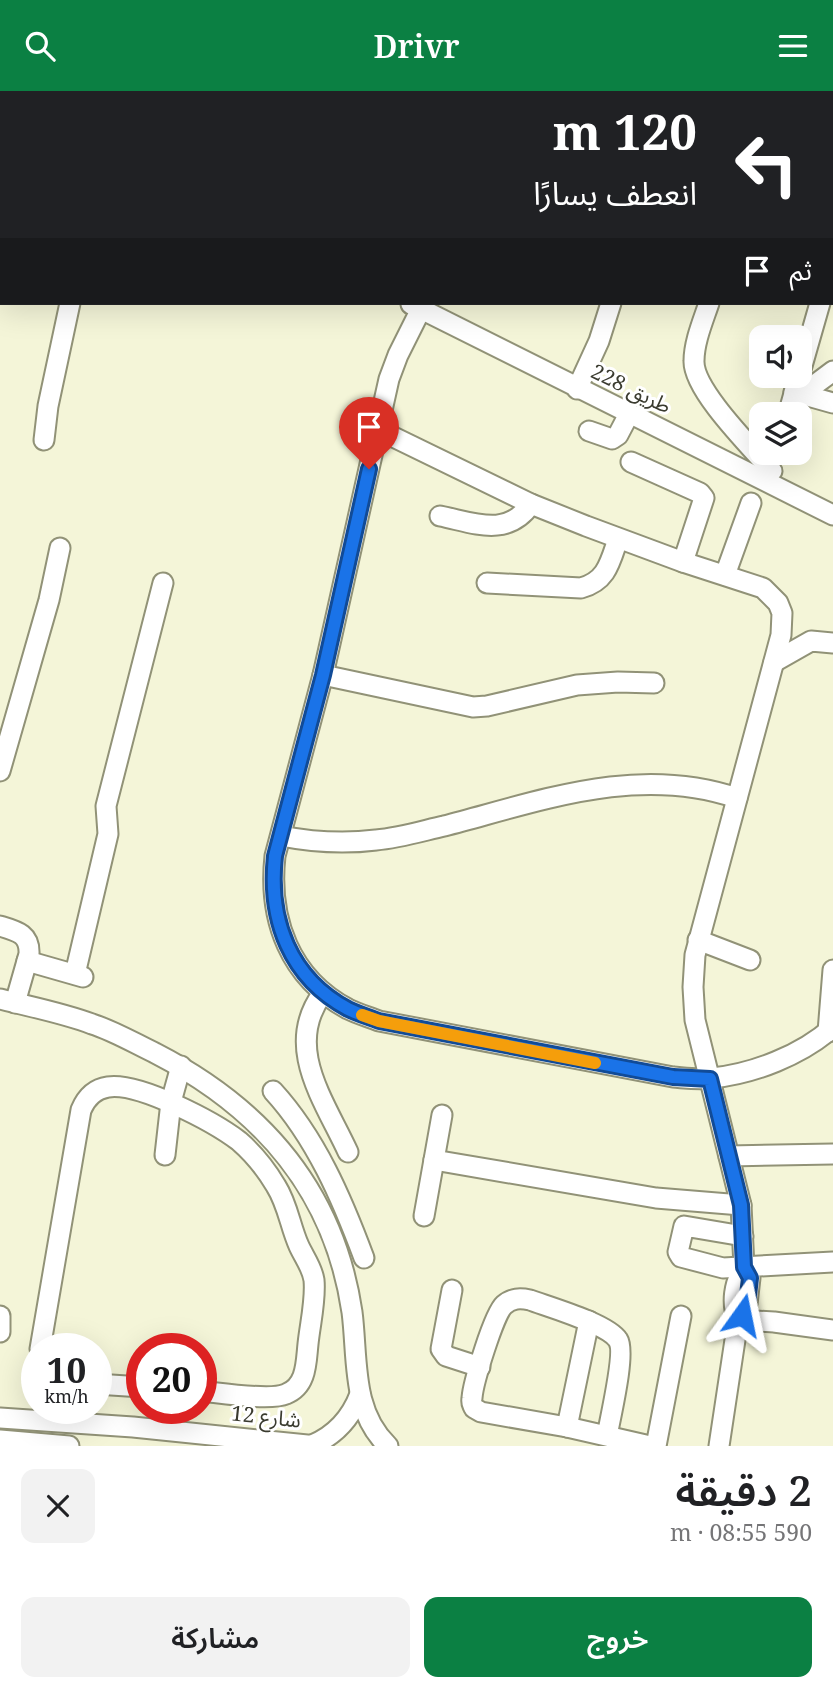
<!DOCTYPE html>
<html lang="ar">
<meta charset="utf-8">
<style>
:root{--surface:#fff;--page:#f2f2f2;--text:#202124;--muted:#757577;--accent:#0b8043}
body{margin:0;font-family:"Noto Serif","Noto Sans Arabic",serif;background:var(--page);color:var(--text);direction:rtl;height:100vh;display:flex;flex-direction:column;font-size:26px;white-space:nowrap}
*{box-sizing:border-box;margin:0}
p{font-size:23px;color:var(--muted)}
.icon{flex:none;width:38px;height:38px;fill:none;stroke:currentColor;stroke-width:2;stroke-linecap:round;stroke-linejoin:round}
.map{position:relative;height:1355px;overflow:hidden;direction:ltr}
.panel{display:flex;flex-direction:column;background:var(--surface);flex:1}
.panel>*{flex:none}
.top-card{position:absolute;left:0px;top:0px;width:833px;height:214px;box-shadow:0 7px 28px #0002;direction:rtl;background:#202124;color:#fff;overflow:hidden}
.controls{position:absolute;left:749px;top:234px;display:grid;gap:14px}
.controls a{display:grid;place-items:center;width:63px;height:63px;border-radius:14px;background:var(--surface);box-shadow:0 7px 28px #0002;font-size:35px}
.speed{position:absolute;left:21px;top:1242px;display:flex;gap:14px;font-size:35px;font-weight:700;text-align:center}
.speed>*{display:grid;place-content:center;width:91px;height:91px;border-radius:50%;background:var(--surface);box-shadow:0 7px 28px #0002;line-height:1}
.speed small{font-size:18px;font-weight:400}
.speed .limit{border:10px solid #d22;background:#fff;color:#111}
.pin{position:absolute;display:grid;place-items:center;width:60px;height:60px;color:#fff;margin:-72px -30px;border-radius:50% 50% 50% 0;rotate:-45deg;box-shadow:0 0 7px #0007}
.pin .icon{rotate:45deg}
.me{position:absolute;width:77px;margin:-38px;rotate:12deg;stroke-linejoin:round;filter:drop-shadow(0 0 5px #0008)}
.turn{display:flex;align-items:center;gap:24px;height:147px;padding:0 21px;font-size:32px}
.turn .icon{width:91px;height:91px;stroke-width:2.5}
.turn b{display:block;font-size:49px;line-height:60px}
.then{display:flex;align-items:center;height:66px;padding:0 21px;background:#0003;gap:14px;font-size:26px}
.round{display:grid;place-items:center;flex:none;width:74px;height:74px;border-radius:14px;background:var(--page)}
.summary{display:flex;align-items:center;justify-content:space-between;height:119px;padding:0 21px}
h1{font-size:42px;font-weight:600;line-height:52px}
.button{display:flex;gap:14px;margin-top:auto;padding:14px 21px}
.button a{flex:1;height:80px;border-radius:14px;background:var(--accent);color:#fff;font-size:28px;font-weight:600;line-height:80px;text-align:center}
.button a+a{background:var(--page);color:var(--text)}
header{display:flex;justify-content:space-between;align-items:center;height:91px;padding:0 21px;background:var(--accent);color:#fff;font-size:32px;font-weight:600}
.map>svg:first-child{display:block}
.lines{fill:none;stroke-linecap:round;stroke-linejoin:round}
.minor-casing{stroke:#919277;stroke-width:23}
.minor{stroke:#fff;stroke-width:19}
.route-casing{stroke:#114b97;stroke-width:18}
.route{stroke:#1a73e8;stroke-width:12}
.slow{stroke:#f59e0b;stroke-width:12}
.labels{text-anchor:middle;stroke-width:6;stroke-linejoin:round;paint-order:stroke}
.street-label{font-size:21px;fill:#3a3b2f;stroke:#fff}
</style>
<header><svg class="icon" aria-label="menu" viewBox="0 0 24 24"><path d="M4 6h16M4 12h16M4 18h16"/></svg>Drivr<svg class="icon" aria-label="search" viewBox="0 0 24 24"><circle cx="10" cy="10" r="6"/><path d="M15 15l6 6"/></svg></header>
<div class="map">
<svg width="833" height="1355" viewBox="0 0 833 1355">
<rect width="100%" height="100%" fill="#f4f5d8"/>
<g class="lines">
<defs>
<g id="minor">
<path d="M33 0V2"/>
<path d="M91 0 99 2"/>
<path d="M423 2 424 0"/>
<path d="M670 2V0"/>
<path d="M0 9 2 10"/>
<path d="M831 171 833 165"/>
<path d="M709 212C703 230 694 251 694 270 693 299 752 357 772 380"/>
<path d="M411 213 833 424"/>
<path d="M421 218 398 264 389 288 323 584 275 765C268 829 290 887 348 918 358 923 369 926 379 930L673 986C686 987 699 989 712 987 753 983 802 964 833 936"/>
<path d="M800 282 820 212"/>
<path d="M577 298 599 250 611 212"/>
<path d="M794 301 833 312"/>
<path d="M806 304 813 295 833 280"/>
<path d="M788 324 798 288"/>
<path d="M377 338 531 413 586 435 683 471 763 497 778 512 782 522 781 544 695 864 693 896 695 929 741 1114 744 1176 750 1187 747 1213 738 1229 719 1355"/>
<path d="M589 340 612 348 618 344 629 323"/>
<path d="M44 349 48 315 70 212"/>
<path d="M631 371 700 402 704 407 683 471"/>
<path d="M440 425C475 432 507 447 531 413"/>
<path d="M725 484 751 412"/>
<path d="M487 492 581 497C607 490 610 471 618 448"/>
<path d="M774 571 811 550 833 552"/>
<path d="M323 584 473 616 487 615 577 594 618 591 654 592"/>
<path d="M0 680 49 509 60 457"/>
<path d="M281 745C312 751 344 753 376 749 399 747 422 740 444 735 541 710 637 673 737 707"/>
<path d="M0 835C17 840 30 843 29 863L15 912"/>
<path d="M698 849 750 869"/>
<path d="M27 870 83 886"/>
<path d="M75 883 108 743 106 715 163 492"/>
<path d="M323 902C283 955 324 1009 348 1061"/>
<path d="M0 908C31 916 63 922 92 933 114 940 134 952 155 962 262 1017 334 1099 352 1221 358 1267 351 1320 388 1355"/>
<path d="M828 941 833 879"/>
<path d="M273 1000C316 1047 342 1108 364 1167"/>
<path d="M165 1064 171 1011 181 975"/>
<path d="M729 1065 833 1063"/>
<path d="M434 1069 656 1107 741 1114"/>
<path d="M424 1125 442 1024"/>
<path d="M743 1145 684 1135 678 1161 681 1166 723 1177 833 1171"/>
<path d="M452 1199 441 1258 446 1265 480 1276"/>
<path d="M0 1225V1241"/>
<path d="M738 1229 774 1231 833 1239"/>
<path d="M738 1229C731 1212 734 1192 744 1177"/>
<path d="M40 1258 81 1019C86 1007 94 998 108 996 139 991 214 1031 239 1050 254 1063 266 1078 276 1095 288 1114 290 1135 299 1155 304 1166 312 1176 314 1189 316 1209 310 1233 308 1253 306 1271 307 1295 286 1303 270 1310 221 1302 201 1300"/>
<path d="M96 1293 142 1296"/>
<path d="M0 1327 133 1336 317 1355"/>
<path d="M567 1336 589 1230"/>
<path d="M607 1345C610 1328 626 1261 618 1249 608 1233 549 1216 530 1209 520 1207 512 1207 504 1214 494 1223 473 1292 472 1307 471 1313 472 1312 474 1317L481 1321 567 1336 650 1355"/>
<path d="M0 1349 69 1355"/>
<path d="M312 1354C336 1344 351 1327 360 1303"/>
<path d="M656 1355 681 1225"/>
</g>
</defs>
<!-- minor casing -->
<use href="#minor" class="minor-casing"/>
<!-- minor -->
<use href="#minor" class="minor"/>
</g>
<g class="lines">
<defs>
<path id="route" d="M369 378 323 584 275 765C268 829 290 887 348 918 358 923 369 926 379 930L673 986 710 988 741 1114 744 1176 750 1187 747 1213 742 1224"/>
</defs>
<!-- route casing -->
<use href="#route" class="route-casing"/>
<!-- route -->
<use href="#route" class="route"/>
<!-- slow -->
<path class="slow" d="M362 924 379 930 595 972"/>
</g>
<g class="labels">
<!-- street labels -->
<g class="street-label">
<text transform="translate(631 298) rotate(26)" y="7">طريق 228</text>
<text transform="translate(266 1326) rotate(6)" y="7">شارع 12</text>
</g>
</g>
</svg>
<div class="controls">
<a><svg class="icon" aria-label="sound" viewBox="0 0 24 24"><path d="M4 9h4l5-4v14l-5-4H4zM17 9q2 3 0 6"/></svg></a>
<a><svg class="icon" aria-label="layers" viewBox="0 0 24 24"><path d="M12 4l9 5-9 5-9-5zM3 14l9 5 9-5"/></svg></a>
</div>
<div class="speed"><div>10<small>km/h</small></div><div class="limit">20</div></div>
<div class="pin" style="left:369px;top:378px;background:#d93025"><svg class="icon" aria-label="arrive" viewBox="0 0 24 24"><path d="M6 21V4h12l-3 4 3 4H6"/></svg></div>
<svg class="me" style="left:742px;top:1224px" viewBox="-20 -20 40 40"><path d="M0-17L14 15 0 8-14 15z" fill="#1a73e8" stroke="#fff" stroke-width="4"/></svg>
<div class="top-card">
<div class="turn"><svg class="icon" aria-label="left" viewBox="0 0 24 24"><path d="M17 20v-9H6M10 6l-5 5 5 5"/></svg><div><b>120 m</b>انعطف يسارًا</div></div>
<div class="then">ثم<svg class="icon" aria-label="arrive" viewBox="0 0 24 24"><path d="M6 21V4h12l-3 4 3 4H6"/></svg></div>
</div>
</div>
<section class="panel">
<div class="summary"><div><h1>2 دقيقة</h1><p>590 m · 08:55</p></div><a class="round"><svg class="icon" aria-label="close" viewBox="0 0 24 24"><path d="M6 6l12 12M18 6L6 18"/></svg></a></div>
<div class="button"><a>خروج</a><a>مشاركة</a></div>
</section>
